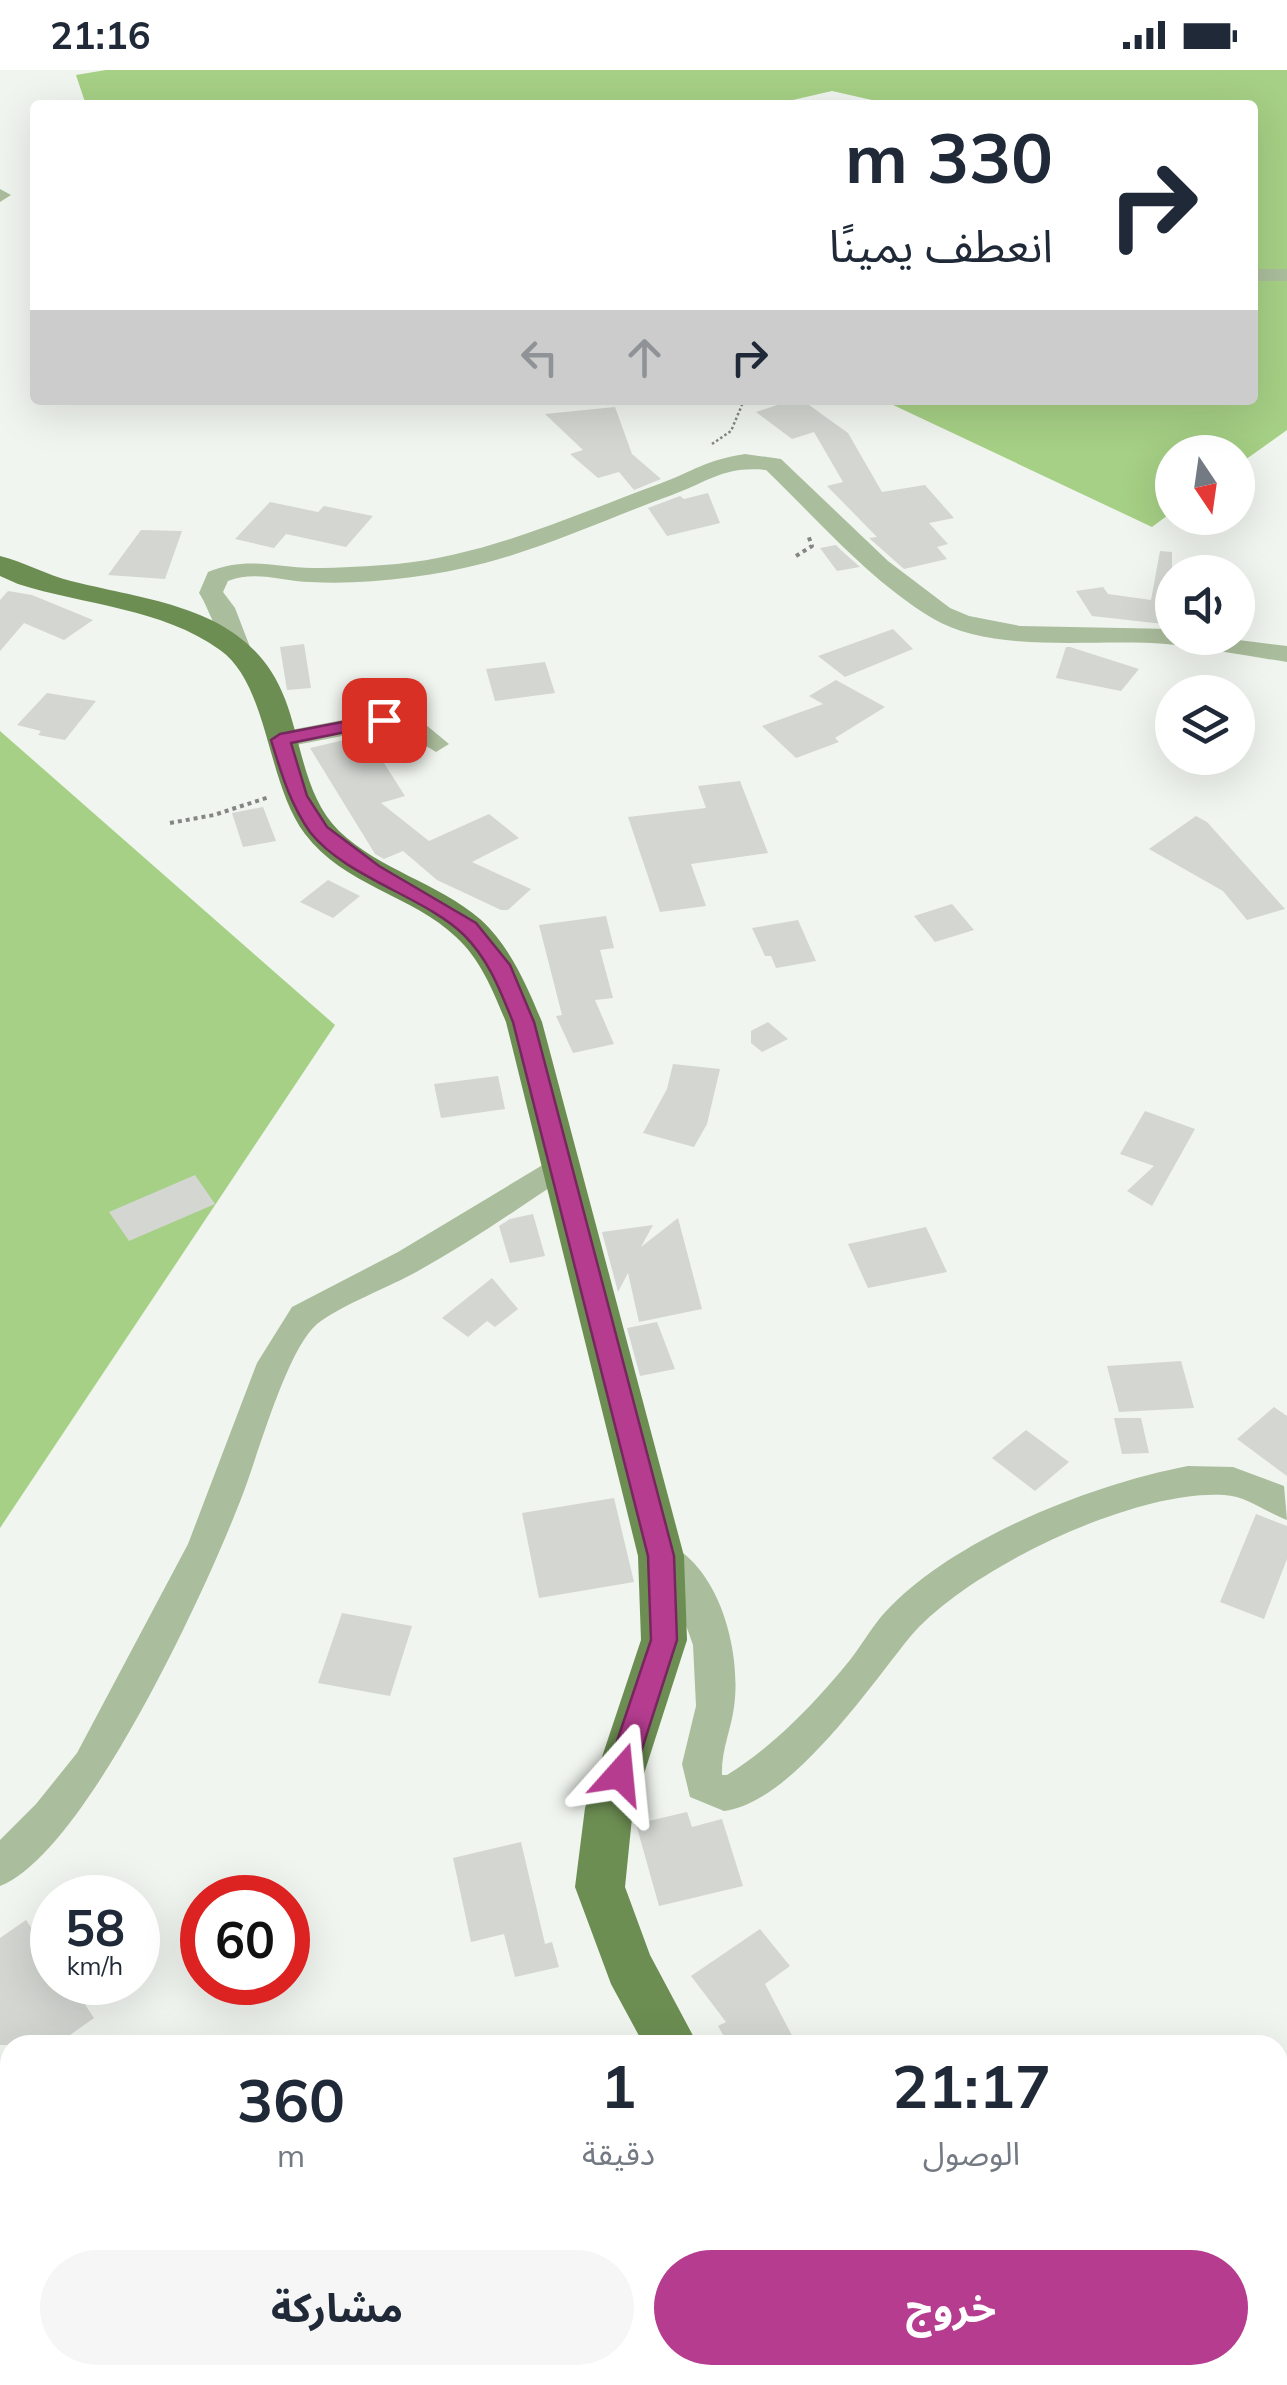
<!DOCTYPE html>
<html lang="ar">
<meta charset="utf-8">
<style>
:root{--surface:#fff;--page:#f6f6f7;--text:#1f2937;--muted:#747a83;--accent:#b53c8f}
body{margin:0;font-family:Mulish,"Noto Sans Arabic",sans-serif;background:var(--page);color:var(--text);direction:rtl;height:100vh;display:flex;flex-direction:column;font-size:38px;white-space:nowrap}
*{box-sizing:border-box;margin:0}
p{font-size:32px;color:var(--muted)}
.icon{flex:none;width:55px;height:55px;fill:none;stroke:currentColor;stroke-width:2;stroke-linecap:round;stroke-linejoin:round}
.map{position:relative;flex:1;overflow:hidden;direction:ltr}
.side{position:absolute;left:0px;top:1965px;width:1288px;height:350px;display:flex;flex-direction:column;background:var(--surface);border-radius:30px 30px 0 0;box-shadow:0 10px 40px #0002;direction:rtl}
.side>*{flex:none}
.top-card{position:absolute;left:30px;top:30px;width:1228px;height:305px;border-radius:10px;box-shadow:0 10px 40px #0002;direction:rtl;background:#fff;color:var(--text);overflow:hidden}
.needle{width:65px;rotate:167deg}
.buttons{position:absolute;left:1155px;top:365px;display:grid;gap:20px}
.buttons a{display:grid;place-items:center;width:100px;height:100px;border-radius:50%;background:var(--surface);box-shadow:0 10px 40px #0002;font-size:50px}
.speed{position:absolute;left:30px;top:1805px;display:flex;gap:20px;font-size:50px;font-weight:700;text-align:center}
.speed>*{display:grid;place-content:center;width:130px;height:130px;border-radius:50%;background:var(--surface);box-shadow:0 10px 40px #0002;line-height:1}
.speed small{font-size:25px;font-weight:400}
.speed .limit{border:15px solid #d22;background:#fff;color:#111}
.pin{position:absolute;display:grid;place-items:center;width:85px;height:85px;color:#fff;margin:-42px;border-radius:20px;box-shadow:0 5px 15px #0006}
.me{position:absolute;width:110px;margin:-55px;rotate:18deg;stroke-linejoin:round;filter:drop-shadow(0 0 8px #0008)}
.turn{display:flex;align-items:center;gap:35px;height:210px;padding:0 40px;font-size:45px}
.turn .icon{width:130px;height:130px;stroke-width:2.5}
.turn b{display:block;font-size:70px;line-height:85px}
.lanes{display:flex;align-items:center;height:95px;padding:0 40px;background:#0003;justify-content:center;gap:50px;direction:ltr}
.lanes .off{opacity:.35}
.eta{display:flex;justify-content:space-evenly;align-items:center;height:170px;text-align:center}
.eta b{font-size:60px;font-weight:700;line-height:70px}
.action{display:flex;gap:20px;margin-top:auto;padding:20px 40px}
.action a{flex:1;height:115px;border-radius:60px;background:var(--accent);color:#fff;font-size:40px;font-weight:700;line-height:115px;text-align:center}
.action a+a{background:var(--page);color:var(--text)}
.status{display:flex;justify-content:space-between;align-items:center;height:70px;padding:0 50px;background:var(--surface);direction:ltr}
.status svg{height:28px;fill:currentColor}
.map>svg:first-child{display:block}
.forest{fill:#a6d085}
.building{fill:#d3d6d1}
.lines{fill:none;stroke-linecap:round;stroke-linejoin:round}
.path-far1{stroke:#838682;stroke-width:2.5;stroke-dasharray:2.5 2.5;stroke-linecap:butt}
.path{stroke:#838682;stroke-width:4;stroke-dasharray:4 4;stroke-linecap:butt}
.minor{fill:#aabd9c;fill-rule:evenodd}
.major{fill:#6c8e52;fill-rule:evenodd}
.route{fill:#b53c8f;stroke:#76275d;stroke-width:2.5}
</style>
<div class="status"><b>21:16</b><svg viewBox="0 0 49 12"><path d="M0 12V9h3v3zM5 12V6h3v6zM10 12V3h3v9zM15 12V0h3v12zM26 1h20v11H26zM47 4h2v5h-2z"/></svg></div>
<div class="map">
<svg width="1287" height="2315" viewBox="0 0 1287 2315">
<rect width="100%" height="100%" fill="#f1f5ef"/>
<!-- forest -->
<g class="forest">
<path d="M106 0H1287V360L1238 395V382H1172V442L1152 457 891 334 898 330H1252V35H894L832 21 771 35H86L76 5Z"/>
<path d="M0 661 335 955 0 1458Z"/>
</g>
<!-- building -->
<g class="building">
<path d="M793 330H802L848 363 882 422 925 415 954 448 929 453 948 474 937 477 947 489 904 499 869 468 877 467 827 416 843 412 814 362 792 369 756 342Z"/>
<path d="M615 337 632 384 661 409 634 420 619 402 598 408 570 384 583 380 545 344Z"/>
<path d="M708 423 720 453 667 466 648 438 680 426 684 429Z"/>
<path d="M270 432 318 442 324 436 373 446 346 477 286 464 274 478 235 469Z"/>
<path d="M141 460 182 461 165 509 108 505Z"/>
<path d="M836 475 842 481 860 497 837 501 820 478Z"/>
<path d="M1160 481 1172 482V555L1092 546 1076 521 1103 517 1108 524 1151 530Z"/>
<path d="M8 521 32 525 93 550 64 570 24 553 0 581V530Z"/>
<path d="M893 559 913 579 845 607 818 586Z"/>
<path d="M304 574 311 618 287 620 280 577Z"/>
<path d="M1066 577H1070L1139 599 1121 621 1056 608Z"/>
<path d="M545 592 555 623 495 631 486 599Z"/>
<path d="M836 610 885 637 835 668 839 672 796 688 762 656 823 634 809 626Z"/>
<path d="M47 623 96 631 65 670 38 665 41 661 17 655Z"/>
<path d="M366 665 405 726 381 733 429 771 489 744 519 768 472 792 531 819 508 840H501L437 810 403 781 384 789 375 784 310 678Z"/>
<path d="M740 711 768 783 691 794 706 836 660 842 628 747 706 738 698 716Z"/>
<path d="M263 737 276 771 243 777 232 743Z"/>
<path d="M1196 746 1207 752 1285 839 1247 850 1223 821 1149 779Z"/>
<path d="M328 810 360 826 333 848 300 832Z"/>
<path d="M952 834 974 860 935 872 914 846Z"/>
<path d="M606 846 614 878 600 880 613 928 595 930 614 974 573 983 556 946 562 945 539 855Z"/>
<path d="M798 850 816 891 776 898 771 886H765L752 858Z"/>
<path d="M768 952 788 969 762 982 751 973V961Z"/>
<path d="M673 994 720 999 707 1054 694 1077 643 1063 667 1019Z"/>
<path d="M498 1006 505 1039 441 1048 434 1014Z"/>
<path d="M1145 1041 1195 1059 1152 1136 1127 1121 1154 1096 1120 1084Z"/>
<path d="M195 1105 215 1134 129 1171 109 1142Z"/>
<path d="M533 1144 545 1186 510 1193 499 1156 510 1149Z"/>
<path d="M678 1148 702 1239 639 1252 628 1203 618 1222 602 1162 653 1155 641 1177Z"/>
<path d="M926 1157 947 1202 868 1218 848 1174Z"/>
<path d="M492 1208 518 1239 495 1257 487 1251 468 1267 442 1248Z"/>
<path d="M657 1252 675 1299 640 1306 627 1258Z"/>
<path d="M1181 1291 1194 1338 1119 1342 1107 1296Z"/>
<path d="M1274 1337 1287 1346V1406L1237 1369Z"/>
<path d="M1114 1348H1141L1149 1383 1122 1384Z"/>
<path d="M1026 1360 1069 1392 1035 1421 992 1388Z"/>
<path d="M614 1428 634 1512 539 1528 522 1443Z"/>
<path d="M1256 1444 1287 1456V1489L1264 1549 1220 1532Z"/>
<path d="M342 1543 412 1556 390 1626 318 1613Z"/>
<path d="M687 1742 692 1757 722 1749 743 1816 659 1836 636 1754Z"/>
<path d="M521 1772 545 1874 552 1872 559 1897 515 1907 504 1864 471 1872 453 1788Z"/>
<path d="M26 1850 52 1888V1912H70L94 1948 56 1975H0V1868Z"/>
<path d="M760 1859 790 1896 765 1914 797 1975H729L718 1956 726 1952 691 1906Z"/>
</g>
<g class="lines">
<!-- path-far1 -->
<path class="path-far1" d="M712 374 731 361 744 330"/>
<!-- path -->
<g class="path">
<path d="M796 486 812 476 808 465"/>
<path d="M170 753 214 745 269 727"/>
</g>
<!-- minor -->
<g class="minor">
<path d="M0 119 11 125 0 132Z"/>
<rect x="1252" y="199" width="35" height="12"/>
<path d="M745 384 781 389 888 491 950 538 969 546 1020 556 1172 559V568H1223L1287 576V592C1247 586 1206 578 1166 574 1096 568 993 585 932 548 869 510 818 450 766 400 724 396 710 411 672 425 611 447 549 476 485 493 431 507 366 515 310 512 282 511 255 500 228 511L223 522 235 538 250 577 237 585C221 581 210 539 199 523L208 502C246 486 274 497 313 498 340 498 370 496 397 494 488 485 574 445 659 414 694 401 705 390 745 384Z"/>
<path d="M384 642 414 645 449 674 436 682 398 659 384 658 280 678 267 670 280 662Z"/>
<path d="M561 1084 572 1087 577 1095 572 1103C521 1136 471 1172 418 1201 390 1217 341 1235 317 1254 287 1280 259 1381 244 1421 211 1510 86 1783 0 1816V1770L36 1734 77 1683 188 1474 257 1293 292 1237 398 1182Z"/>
<path d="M1188 1396 1233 1397 1284 1416 1287 1450C1265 1442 1247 1426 1224 1425 1135 1419 967 1499 910 1567 870 1616 791 1733 724 1741L690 1727 682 1694 696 1636 693 1575 675 1524 643 1486 648 1475 661 1471C719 1491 742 1582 734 1637 731 1660 721 1681 722 1705H727C773 1677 816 1632 850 1590 864 1572 875 1551 892 1535 961 1466 1093 1414 1188 1396Z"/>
</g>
<!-- major -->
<g class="major">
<path d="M0 486C24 492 47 505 71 511 154 532 250 537 285 629 302 673 304 726 339 761 380 800 438 813 480 849 510 876 527 916 542 952L684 1486 687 1570 633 1738 625 1817 650 1885 698 1975H644L611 1914 575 1817 585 1738 641 1570 638 1486 506 952C493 921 481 890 456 867 412 825 343 815 305 764 266 712 269 615 220 580 162 538 84 535 18 514L0 506Z"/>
<path d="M778 2305H836L838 2315H780Z"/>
</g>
</g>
<!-- route -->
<path class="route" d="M384 644 393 650 390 653 291 673 307 726 327 757 379 796 476 853 510 895 534 952 674 1486 677 1570 634 1704 629 1713 620 1717 610 1713 606 1704 651 1570 648 1486 513 952C500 920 489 890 464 865 427 828 345 807 310 762 290 734 281 702 271 670L280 664Z"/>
</svg>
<div class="buttons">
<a><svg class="needle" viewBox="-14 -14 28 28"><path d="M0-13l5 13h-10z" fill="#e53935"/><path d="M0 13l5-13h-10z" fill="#747a83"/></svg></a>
<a><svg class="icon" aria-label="sound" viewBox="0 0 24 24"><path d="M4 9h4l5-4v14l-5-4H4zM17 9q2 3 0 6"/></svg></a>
<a><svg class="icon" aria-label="layers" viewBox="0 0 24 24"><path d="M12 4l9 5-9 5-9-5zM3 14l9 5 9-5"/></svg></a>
</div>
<div class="speed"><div>58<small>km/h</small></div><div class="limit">60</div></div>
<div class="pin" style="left:384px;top:650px;background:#d93025"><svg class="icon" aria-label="arrive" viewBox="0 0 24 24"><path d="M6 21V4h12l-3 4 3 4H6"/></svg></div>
<svg class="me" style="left:620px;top:1704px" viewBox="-20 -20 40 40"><path d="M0-17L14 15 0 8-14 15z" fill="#b53c8f" stroke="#fff" stroke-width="4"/></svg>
<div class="top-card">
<div class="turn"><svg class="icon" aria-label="right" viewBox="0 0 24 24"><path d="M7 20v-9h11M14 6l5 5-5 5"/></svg><div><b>330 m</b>انعطف يمينًا</div></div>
<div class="lanes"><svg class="icon off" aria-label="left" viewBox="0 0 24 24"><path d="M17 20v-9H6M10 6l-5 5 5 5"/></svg><svg class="icon off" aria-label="ahead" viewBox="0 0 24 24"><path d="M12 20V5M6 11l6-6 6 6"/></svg><svg class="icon" aria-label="right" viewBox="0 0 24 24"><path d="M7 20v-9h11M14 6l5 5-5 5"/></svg></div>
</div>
<section class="side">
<div class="eta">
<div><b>21:17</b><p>الوصول</p></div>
<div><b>1</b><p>دقيقة</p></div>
<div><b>360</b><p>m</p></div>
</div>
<div class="action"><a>خروج</a><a>مشاركة</a></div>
</section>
</div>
